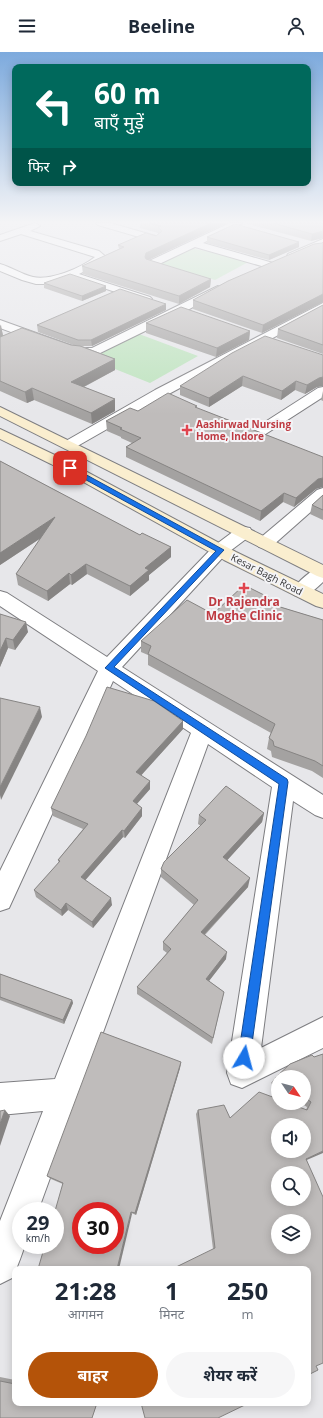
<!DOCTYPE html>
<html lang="hi">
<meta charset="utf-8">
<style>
:root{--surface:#fff;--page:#f6f6f7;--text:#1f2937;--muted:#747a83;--accent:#b45309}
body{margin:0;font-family:"Open Sans","Noto Sans Devanagari",sans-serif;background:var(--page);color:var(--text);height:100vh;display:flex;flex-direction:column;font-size:15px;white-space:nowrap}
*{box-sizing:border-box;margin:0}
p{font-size:13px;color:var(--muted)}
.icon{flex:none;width:22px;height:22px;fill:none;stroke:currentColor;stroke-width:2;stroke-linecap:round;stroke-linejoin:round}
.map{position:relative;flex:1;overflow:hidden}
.side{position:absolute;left:12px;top:1214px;width:299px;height:140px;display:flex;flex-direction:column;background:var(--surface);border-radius:8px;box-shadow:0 2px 10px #0003}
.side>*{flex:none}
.banner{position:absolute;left:12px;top:12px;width:299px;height:122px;border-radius:8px;box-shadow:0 2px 10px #0003;background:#00695c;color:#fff;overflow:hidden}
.needle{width:26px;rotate:125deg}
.controls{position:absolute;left:271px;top:1018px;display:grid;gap:8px}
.controls a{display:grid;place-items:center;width:40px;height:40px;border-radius:50%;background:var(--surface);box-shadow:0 2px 10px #0003;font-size:20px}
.speed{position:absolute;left:12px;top:1150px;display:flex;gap:8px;font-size:20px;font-weight:700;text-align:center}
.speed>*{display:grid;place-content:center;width:52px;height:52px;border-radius:50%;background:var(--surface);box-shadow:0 2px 10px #0003;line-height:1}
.speed small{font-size:10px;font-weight:400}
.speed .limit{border:6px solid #d22;background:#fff;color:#111}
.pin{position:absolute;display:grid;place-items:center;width:34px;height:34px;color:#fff;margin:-17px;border-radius:8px;box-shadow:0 2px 6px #0006}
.me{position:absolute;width:44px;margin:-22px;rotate:8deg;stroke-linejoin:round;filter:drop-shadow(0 0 3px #0008)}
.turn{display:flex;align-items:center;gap:14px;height:84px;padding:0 16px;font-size:18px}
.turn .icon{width:52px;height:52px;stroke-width:2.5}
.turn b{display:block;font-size:28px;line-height:34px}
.then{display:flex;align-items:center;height:38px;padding:0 16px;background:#0003;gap:8px;font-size:15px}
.eta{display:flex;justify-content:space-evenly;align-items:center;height:68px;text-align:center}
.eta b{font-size:24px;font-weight:700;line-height:28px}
.primary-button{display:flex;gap:8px;margin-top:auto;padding:8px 16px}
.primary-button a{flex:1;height:46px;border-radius:24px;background:var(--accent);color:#fff;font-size:16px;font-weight:700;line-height:46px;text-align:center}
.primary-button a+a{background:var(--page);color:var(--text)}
header{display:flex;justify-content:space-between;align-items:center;height:52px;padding:0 16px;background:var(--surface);font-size:18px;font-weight:700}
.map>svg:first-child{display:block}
.green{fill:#bde3bd}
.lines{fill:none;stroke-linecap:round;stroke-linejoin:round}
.street-casing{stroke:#7d7d80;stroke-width:2}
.secondary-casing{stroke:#7d7d80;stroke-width:2}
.street{fill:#fff;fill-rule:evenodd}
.secondary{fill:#faeecf;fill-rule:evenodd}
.wall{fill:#a4a2a1}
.shaded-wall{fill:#868483}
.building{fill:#bfbcbb;stroke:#868483;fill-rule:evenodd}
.route{fill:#1a73e8;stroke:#114b97}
.health-dot{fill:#e0444e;stroke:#f4f4f7;stroke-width:1.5}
.labels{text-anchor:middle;stroke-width:4;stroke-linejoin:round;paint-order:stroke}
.far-health-label{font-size:10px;font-weight:bold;fill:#be3a42;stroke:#f4f4f7;text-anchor:start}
.far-street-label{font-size:10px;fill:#353536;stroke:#f4f4f7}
.health-label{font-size:12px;font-weight:bold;fill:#be3a42;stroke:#f4f4f7}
</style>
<header><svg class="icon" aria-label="menu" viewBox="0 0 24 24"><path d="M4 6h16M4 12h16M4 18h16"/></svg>Beeline<svg class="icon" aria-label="person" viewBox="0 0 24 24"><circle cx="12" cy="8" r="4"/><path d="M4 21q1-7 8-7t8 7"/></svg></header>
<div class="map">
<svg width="323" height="1366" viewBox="0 0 323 1366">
<rect width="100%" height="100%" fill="#e7e7ea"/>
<!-- green -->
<g class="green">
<path d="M190 196 252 208 215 228 159 211Z"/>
<path d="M139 282 198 304 150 331 90 307Z"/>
</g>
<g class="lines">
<defs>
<g id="street">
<path d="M35 171 40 174 30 179 99 199 106 205 95 214 79 222 150 245 152 247 146 250 142 249 71 225 46 232H36L22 228 0 219V212C11 215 21 222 33 225 50 229 81 216 95 205L21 182 0 189V183Z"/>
<path d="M96 171H110L159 185 161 187 156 190 98 173Z"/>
<path d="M230 171H242L203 191 273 211 274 213 273 215H265L195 195 155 214 151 215 146 212 147 210Z"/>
<path d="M323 187V194L296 206 292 207 287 204 288 202Z"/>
<path d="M218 234 223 237 222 239 184 260 94 304 73 303 0 276V268L78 296H92Z"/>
<path d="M323 251V259L165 344 74 396 69 397 64 396 62 393 64 390 155 338Z"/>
<path d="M323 335V345L261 385 256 386 251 385 249 382 251 379 318 336Z"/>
<path d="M323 436V449L271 495 265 496 259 495 256 491 259 487 317 438Z"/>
<path d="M244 475 250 476 252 480 250 484 226 502 122 615 323 743V766L315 763 293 749 261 996 323 965V996L242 1036 231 1032 227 1021 272 735 208 692 38 1159H21V1193H25C21 1205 17 1216 12 1226L0 1232V1169L43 1059 0 1063V1031L55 1027 191 681 113 629 9 856 0 859V819L98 619 0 554V539L7 541 107 605 214 494 238 476Z"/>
<path d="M323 514V530C314 538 307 547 294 543L292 539C298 529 312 517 323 514Z"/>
</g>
<g id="secondary">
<path d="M0 355 323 513V526L317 524 0 364Z"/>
<path d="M0 377 61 406 236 500 323 542V556L316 554 224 508 51 412 0 387Z"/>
</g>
</defs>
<!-- street casing -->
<use href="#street" class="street-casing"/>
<!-- secondary casing -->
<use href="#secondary" class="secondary-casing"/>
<!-- street -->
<use href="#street" class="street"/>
<!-- secondary -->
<use href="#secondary" class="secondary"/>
</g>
<!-- wall -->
<g class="wall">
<path d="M140 171H227L148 208 211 227 210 235 179 252 83 222 82 214 119 197 118 193 156 184 158 182V181L140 176Z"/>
<path d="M245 171H323V186L311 189Z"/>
<path d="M207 185 299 195 269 208 207 191Z"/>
<path d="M323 190V250L262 281 193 257V248L322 191Z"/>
<path d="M44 231 106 239 82 249 44 236Z"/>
<path d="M166 252V258L92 294H82L115 307V318L84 335 115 347V359L92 372 34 348 27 351 0 339V272L3 283 76 294 38 280 37 273Z"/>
<path d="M323 253V302L277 286 278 277Z"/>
<path d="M146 271 250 279 249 288 216 305 146 281Z"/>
<path d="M323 303V334L317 335 305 342 295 338 281 348 242 334 209 355 180 343V334Z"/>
<path d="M323 339V349L321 348Z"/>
<path d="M197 356 316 437 294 455 283 450 260 469 126 405V395L132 391 121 386V385L107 379 106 369 138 359Z"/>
<path d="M0 409 140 483 171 495V505L149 523V528L130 544 87 522 72 533 70 532 48 549 18 533 16 522 41 486 0 513Z"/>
<path d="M323 443V468L310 462 312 453Z"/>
<path d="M271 552 323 568V726L312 719 272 705 271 699 267 697 269 686 271 681 148 613V603L141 600V589L213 562Z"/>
<path d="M0 562 28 580 15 598 8 596 0 615Z"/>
<path d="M183 669V677L141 723 150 737 137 752 142 756V764L125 786 123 785 85 828 112 853 93 876 68 858 62 864 36 845 34 838 59 811 58 808 83 777 53 764 51 756Z"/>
<path d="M264 761 262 770 227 808 248 835 205 883 226 907 209 929 224 940 212 992 137 942V935L167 901 163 898V890L194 853 161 825V817L201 774 198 772 199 763Z"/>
<path d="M0 922 72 948 73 951 64 972 0 948Z"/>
<path d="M323 1002 307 1108 316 1314 213 1197 196 1062 198 1058 230 1066 306 1058 307 1055 301 1051H304V1025H278V1036L271 1031 275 1026 314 1005Z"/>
<path d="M181 1010 180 1016 136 1163 51 1127 47 1124Z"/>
<path d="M0 1325 15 1328V1351H97L92 1366H0Z"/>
</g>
<!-- shaded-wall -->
<g class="shaded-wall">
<path d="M211 171H227L146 209 145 205 146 201Z"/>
<path d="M323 179V186L311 189 312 182Z"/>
<path d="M299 190V195L269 208V203Z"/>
<path d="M211 227 210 235 179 252V244Z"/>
<path d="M106 234V239L82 249V244Z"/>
<path d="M323 242V250L262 281 263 273Z"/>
<path d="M166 252V258L92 294 91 288Z"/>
<path d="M1 273 3 284 0 286V274Z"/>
<path d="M250 279 249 288 216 305 217 296Z"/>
<path d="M115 307V318L72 341 71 330Z"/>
<path d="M243 324 242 334 209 355V346Z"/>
<path d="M323 325V334L317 335 305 342 307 333 319 326Z"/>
<path d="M296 329 295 338 281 348 282 339Z"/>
<path d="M32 336 34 348 27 351 25 340Z"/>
<path d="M115 347V359L92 372 91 361Z"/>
<path d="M323 426V435L316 437 294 455 296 446 318 427Z"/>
<path d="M284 441 283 450 260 469 261 459Z"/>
<path d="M55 465 56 476 0 513V501Z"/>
<path d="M171 495V505L149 523V528L130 544V534L145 516Z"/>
<path d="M86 512 87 522 72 533 71 523Z"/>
<path d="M69 521 70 532 48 549 47 539Z"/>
<path d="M272 547 270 558 267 551Z"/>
<path d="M26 570 28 580 15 598 13 588Z"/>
<path d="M6 586 8 596 0 615V599Z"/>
<path d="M40 655 42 665 1 748 0 743V735Z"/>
<path d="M183 669V677L137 728 136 720Z"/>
<path d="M150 729V737L133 756V749Z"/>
<path d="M142 756V764L125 786 124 779Z"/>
<path d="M264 761 262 770 222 814 223 805Z"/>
<path d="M122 778 123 785 82 832 81 825Z"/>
<path d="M250 826 248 835 200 887 201 880Z"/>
<path d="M111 846 112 853 93 876 92 870Z"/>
<path d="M66 851 68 858 62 864 61 858Z"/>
<path d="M227 900 226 907 205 934 206 927Z"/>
<path d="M72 948 73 951 64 972 63 968Z"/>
<path d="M181 1010 180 1016 136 1163 135 1161Z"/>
<path d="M5 1058 10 1064 0 1094V1072Z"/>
<path d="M323 1099V1101L302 1110 306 1107Z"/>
<path d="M131 1160 132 1162 119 1217H117Z"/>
</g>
<!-- building -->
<g class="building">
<path d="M149 171H211L146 201 145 205 146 207 211 227 179 244 82 214 124 195 118 193 146 181 156 184 162 179 158 175 161 174Z"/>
<path d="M273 171H323V179L312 182Z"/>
<path d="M235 172 299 190 269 203 207 185Z"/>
<path d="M323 190V242L263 273 193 248 228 229 314 192 322 191Z"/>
<path d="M70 222 106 234 82 244 44 231Z"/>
<path d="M120 237 166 252 91 288H78L37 273Z"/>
<path d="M323 253V293L278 277Z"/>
<path d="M181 255 250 279 217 296 146 271Z"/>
<path d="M22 276 71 293 80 294 115 307 71 330 115 347 91 361 32 336 25 340 0 329V285Z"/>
<path d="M265 284 323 303V325L319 326 307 333 296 329 282 339 243 324 209 346 180 334 232 301Z"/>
<path d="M168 341 197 354 195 355 323 405V426L318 427 296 446 284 441 261 459 126 395 141 386 120 377 122 376 106 369 130 356 138 359Z"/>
<path d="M0 409 140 483 142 481 171 495 145 516 149 518 130 534 86 512 71 523 69 521 47 539 16 522 55 465 0 501Z"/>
<path d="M323 443V458L312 453Z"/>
<path d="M244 533 272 547 267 551 323 568V714L315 709 274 694 273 689 269 686 275 672 148 602 151 594 141 589 187 548 213 562Z"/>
<path d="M0 562 26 570 13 588 6 586 0 599Z"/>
<path d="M107 635 154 649 183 669 136 720 150 729 133 749 142 756 124 779 122 778 81 825 111 846 92 870 66 851 61 858 34 838 60 809 58 808 88 772 51 756 86 684Z"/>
<path d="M0 646 40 655 0 735Z"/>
<path d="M226 734 264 761 223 805 250 826 201 880 227 900 206 927 224 940 213 986 137 935 171 897 163 890 198 848 161 817 164 810 206 768 199 763Z"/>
<path d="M0 922 72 948 63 968 0 945Z"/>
<path d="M101 980 181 1010 135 1161 131 1160 117 1217H38L45 1193H55V1159L63 1131 47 1124ZM81 1159H115V1193H81Z"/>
<path d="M323 1002V1099L306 1107 323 1145V1311L316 1314 318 1318 308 1323V1217H172L215 1196 198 1058 224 1053 230 1066 259 1040 278 1047V1051H288L307 1058 311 1050 304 1045V1025H278V1028L275 1026 290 1012 312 1003 314 1005ZM278 1073H304V1099H278ZM278 1121H304V1147H278ZM278 1169H304V1195H278Z"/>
<path d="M5 1058 0 1072V1059Z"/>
<path d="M0 1329 15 1332V1351H97L92 1366H0Z"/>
<path d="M141 1351H249L218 1366H145Z"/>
</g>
<!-- sky -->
<linearGradient id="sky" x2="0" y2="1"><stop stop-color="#7daadd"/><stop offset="0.47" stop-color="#f4f4f6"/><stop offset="1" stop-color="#f4f4f6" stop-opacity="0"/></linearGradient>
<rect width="323" height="362" fill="url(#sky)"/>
<!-- route -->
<path class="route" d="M68 415H72L224 498 114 615 287 727 288 730 250 1006 248 1010 244 1012 239 1010 238 1006 279 732 105 616 216 499 68 418Z"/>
<!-- markers -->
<g class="health-dot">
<path d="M185 372h4v4h4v4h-4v4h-4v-4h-4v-4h4z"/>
<path d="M242 530h4v4h4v4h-4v4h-4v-4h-4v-4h4z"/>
</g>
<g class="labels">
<!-- far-health labels -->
<g class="far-health-label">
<text x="196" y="376">Aashirwad Nursing<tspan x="196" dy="12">Home, Indore</tspan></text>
</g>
<!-- far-street labels -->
<g class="far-street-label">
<text transform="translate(267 522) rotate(27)" y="4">Kesar Bagh Road</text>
</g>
<!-- health labels -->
<g class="health-label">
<text x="244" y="554">Dr Rajendra<tspan x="244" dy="14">Moghe Clinic</tspan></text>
</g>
</g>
</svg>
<div class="controls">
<a><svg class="needle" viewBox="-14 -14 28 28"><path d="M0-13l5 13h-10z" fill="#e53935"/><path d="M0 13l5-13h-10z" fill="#747a83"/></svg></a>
<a><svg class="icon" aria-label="sound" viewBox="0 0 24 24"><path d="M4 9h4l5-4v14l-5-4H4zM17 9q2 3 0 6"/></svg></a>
<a><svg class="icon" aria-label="search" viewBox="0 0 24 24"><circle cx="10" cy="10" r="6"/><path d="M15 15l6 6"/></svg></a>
<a><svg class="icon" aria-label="layers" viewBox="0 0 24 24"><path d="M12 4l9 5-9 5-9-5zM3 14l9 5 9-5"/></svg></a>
</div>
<div class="speed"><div>29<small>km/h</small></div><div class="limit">30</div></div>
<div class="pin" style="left:70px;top:416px;background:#d93025"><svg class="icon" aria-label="arrive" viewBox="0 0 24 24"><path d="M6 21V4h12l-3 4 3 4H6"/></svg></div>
<svg class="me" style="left:244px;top:1006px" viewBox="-20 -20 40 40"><circle r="19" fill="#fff"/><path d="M0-13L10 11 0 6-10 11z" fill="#1a73e8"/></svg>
<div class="banner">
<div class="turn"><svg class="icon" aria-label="left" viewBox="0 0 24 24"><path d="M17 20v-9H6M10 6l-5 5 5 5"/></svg><div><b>60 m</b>बाएँ मुड़ें</div></div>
<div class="then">फिर<svg class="icon" aria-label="right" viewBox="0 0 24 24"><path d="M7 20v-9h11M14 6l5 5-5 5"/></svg></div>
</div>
<section class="side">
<div class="eta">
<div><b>21:28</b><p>आगमन</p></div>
<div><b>1</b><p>मिनट</p></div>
<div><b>250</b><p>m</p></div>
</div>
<div class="primary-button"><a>बाहर</a><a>शेयर करें</a></div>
</section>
</div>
